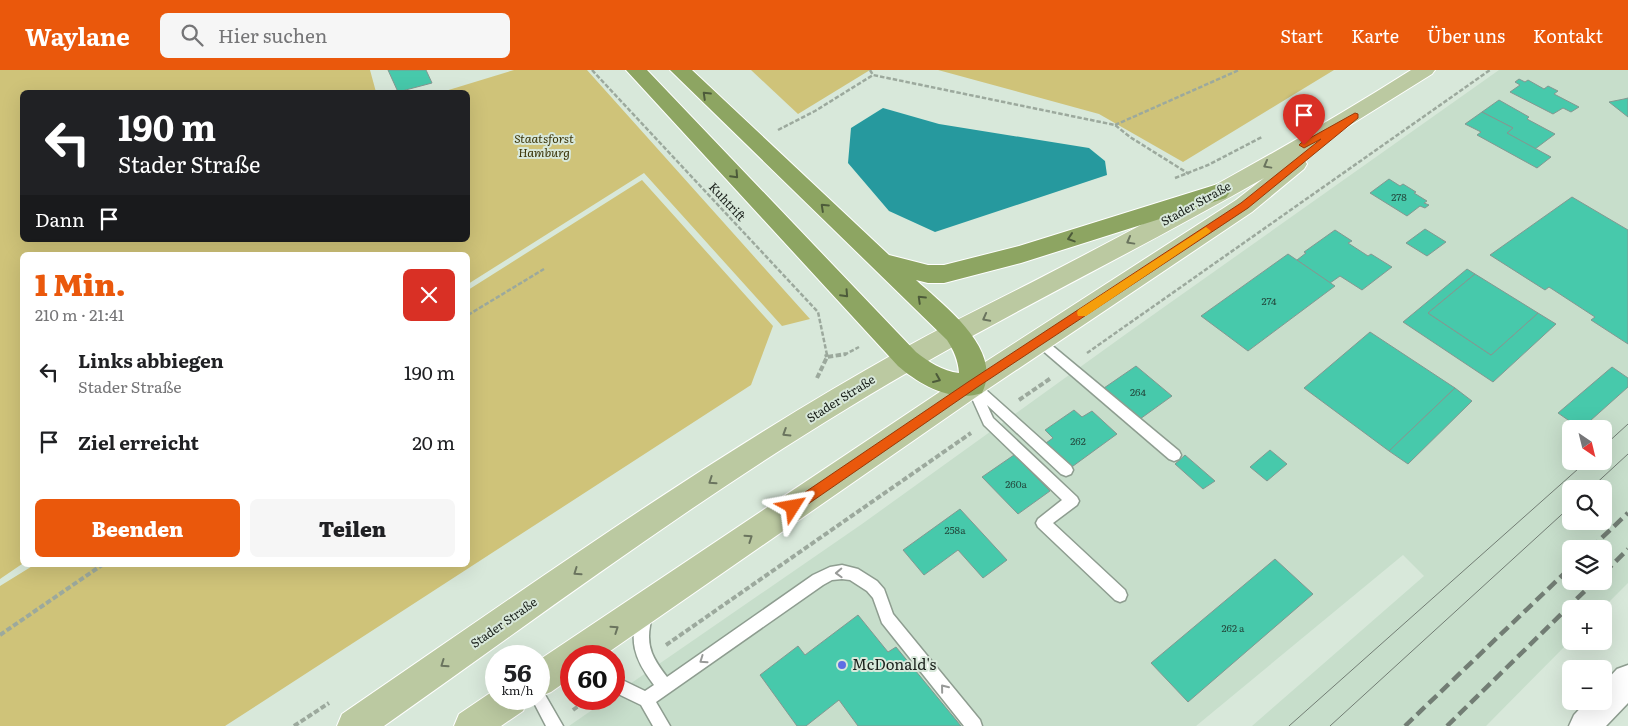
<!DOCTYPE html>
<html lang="de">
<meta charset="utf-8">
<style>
:root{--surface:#fff;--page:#f6f6f6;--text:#202124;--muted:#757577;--accent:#ea580c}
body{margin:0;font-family:Literata,serif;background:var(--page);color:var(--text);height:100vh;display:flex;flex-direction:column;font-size:19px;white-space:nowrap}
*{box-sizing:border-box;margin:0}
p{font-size:16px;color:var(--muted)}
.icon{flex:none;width:28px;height:28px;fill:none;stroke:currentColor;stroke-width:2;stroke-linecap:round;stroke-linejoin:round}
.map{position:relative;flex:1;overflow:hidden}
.panel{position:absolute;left:20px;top:182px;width:450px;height:315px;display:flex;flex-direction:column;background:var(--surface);border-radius:8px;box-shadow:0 5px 20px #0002}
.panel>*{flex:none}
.hud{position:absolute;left:20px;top:20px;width:450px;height:152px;border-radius:8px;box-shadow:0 5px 20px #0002;background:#202124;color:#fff;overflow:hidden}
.needle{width:32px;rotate:145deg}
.fabs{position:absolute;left:1562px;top:350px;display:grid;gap:10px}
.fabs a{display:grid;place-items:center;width:50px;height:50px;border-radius:8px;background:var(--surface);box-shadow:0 5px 20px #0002;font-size:25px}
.speed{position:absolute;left:485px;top:575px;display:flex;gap:10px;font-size:25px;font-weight:700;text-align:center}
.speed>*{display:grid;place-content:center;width:65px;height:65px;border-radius:50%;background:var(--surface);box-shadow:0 5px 20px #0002;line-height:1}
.speed small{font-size:12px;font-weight:400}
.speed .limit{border:8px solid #d22;background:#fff;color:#111}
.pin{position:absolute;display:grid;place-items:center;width:42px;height:42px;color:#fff;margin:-51px -21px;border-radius:50% 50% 50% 0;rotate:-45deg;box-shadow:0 0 5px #0007}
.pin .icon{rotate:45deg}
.me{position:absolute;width:55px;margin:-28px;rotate:56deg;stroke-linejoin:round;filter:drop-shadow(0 0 4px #0008)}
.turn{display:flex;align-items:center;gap:18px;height:105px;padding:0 15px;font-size:22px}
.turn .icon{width:65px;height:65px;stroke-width:2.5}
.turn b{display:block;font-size:35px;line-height:42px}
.then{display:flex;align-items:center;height:48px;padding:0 15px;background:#0003;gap:10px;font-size:19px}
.round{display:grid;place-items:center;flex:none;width:52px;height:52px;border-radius:8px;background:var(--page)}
.head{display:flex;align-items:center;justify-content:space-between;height:85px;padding:0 15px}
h1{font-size:30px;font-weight:800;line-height:38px;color:var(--accent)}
.primary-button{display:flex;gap:10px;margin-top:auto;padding:10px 15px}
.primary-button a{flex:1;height:58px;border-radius:8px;background:var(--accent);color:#fff;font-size:20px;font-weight:800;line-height:58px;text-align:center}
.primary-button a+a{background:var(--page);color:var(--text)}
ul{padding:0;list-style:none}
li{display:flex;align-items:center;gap:15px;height:70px;padding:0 15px}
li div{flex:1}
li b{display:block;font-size:19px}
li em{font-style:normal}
header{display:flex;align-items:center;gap:30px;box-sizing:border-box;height:70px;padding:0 25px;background:var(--accent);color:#fff}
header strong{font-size:24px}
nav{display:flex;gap:28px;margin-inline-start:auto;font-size:18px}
.search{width:350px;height:45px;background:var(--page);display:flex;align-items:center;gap:12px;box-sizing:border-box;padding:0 18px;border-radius:8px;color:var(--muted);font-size:19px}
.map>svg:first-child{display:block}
.built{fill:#c7decb;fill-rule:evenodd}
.green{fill:#cfc379}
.water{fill:#26999e}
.building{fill:#47c9ab;stroke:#839891}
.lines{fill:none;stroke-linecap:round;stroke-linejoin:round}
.lane-casing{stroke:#8e9d90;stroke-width:3}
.street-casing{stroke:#8e9d90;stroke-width:3}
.primary-casing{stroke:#fff;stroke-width:2}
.highway-casing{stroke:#fff;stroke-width:2}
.path-far1{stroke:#9ca99d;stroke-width:2.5;stroke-dasharray:4.5 2;stroke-linecap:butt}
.path{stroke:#9ca99d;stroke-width:4;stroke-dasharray:5.5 2.5;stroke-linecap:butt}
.lane{fill:#fff;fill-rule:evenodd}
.street{fill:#fff;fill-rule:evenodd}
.primary{fill:#bbc9a1;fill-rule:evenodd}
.highway{fill:#8da562;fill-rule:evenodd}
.tram{stroke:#727d74;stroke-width:1}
.rail{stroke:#727d74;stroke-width:4.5;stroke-dasharray:11 5.5;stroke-linecap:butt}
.oneway{stroke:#4d5b3a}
.oneway2{stroke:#6a745e}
.oneway3{stroke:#989a98}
.route{fill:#ea580c;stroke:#983908}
.slow{fill:#f59e0b}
.poi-dot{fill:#5e6ee5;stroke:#d8e8da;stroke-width:2}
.labels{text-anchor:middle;stroke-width:4;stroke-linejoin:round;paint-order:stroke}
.number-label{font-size:10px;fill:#244a3e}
.park-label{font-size:12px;font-style:italic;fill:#3b3408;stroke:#d8e8da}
.street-label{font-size:12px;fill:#191f1a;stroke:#d8e8da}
.near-poi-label{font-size:15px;fill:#191f1a;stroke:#d8e8da;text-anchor:start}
</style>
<header>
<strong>Waylane</strong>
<div class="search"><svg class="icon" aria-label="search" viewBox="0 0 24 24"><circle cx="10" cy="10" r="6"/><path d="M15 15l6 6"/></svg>Hier suchen</div>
<nav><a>Start</a><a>Karte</a><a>Über uns</a><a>Kontakt</a></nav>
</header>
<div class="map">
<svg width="1628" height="656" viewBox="0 0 1628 656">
<rect width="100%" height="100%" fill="#d8e8da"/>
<!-- built -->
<path class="built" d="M1499 0H1628V513L1602 539H1571V570L1486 656H1252L1424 506 1403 485 1196 656H569L608 629H614V625L862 454 1126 264ZM1571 359H1604V391H1571ZM1571 419H1604V451H1571ZM1571 479H1604V511H1571Z"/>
<!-- green -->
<g class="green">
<path d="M0 0H370L376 22H22V170H468V22H442L514 0H587L810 249 782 256 644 103 468 214V185H22V494L0 509Z"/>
<path d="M751 0H870L798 44Z"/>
<path d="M938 0H1334L1183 92 1099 44Z"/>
<path d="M642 110 773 256 751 315 225 656H0V516L34 495H468V220Z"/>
</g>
<!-- water -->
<path class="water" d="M883 38 939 54 1089 78 1105 91 1107 105 935 162 889 141 848 93 851 58Z"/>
<!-- building -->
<g class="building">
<path d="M388 0H426L432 13 398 22Z"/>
<path d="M1519 9 1525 12 1528 10 1544 19 1548 16 1558 21 1554 24 1579 37 1571 42 1563 38 1553 44 1510 22 1520 15 1515 12Z"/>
<path d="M1628 28V47L1609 32 1624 29Z"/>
<path d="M1499 30 1529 47 1527 49 1555 64 1535 79 1507 63 1513 58 1482 42Z"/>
<path d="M1482 42 1513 58 1507 63 1551 87 1537 98 1477 65 1481 62 1465 54Z"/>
<path d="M1389 109 1400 116 1403 114 1416 122 1414 123 1427 131 1424 133 1429 135 1425 138 1420 136 1407 146 1370 123Z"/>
<path d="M1572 127 1628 160V274L1591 250 1595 247 1549 217 1545 220 1490 185Z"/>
<path d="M1425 159 1446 172 1427 186 1406 173Z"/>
<path d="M1335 160 1352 171 1348 173 1368 186 1371 184 1392 197 1362 220 1340 206 1330 213 1297 190 1306 183 1304 182Z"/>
<path d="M1288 184 1335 216 1248 281 1201 246Z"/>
<path d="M1467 199 1475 204 1428 243 1491 285 1538 243 1556 254 1493 312 1403 252Z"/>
<path d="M1475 204 1538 243 1491 285 1428 243Z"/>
<path d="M1370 262 1455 318 1389 381 1304 318Z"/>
<path d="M1136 296 1172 326 1140 349 1104 318Z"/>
<path d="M1612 297 1628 308V317L1581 359 1558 343Z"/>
<path d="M1455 318 1472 331 1408 394 1389 381Z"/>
<path d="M1074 340 1082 347 1092 341 1117 364 1069 399 1043 375 1053 368 1045 360Z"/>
<path d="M1270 380 1287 394 1267 411 1250 397Z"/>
<path d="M1014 385 1050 421 1018 444 982 407Z"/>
<path d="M1185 385 1215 411 1203 419 1175 394Z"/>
<path d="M960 439 1007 490 983 508 958 480 924 505 903 480Z"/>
<path d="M1275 489 1313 524 1188 632 1151 593Z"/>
<path d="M858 545 888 582 896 577 961 656H858L839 630 806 656H797L760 605 798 576 805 585Z"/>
</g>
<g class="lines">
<defs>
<g id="lane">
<path d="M1039 266 1043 268 1179 381 1181 385 1179 389 1174 391 1169 389 1035 274 1033 271 1035 268Z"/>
<path d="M972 310 976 311 1071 396 1073 400 1071 404 1066 406 1061 404 987 335 993 348 1077 427 1079 431 1077 435 1053 453 1125 520 1127 525 1125 530 1120 532 1115 530 1038 457 1036 453 1038 449 1062 430 984 355 966 315 968 311Z"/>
<path d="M842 495 858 499 877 511 884 519 893 544 980 650 982 656H964L882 553 873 528 867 521 850 510 842 509 832 510 823 515 656 632 670 656H653L641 635 614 622V606L645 621 654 615C634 589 627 569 641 537L646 535 651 537C654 544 651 549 650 556 646 578 654 590 667 607L813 505 830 497Z"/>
<path d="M539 620 544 623 563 656H546L532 629H539Z"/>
</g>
<path id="street" d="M1628 595V633L1606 656H1569L1574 645 1587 631H1604V613L1617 599Z"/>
<g id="primary">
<path d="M1411 0H1435L1432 4 1299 87 1304 89 1307 94 1304 99 1252 142 982 323 603 586H571V608L551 622 539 627V590L962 307 1236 130 1264 108C1126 187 983 255 848 338 688 435 537 548 384 656H337L342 644C525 519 706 389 899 281 947 254 996 231 1044 206 1169 141 1293 75 1411 0Z"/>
<path d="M496 619V629H528L523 641 501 656H454L459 644Z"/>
</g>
<path id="highway" d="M626 0H647L916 282C929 292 942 301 959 303 958 290 954 281 947 270L670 0H692L889 185 928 195H944L1019 176 1218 114 1226 116 1230 122 1226 128 1021 193 944 213H928L916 210C943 235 1004 279 982 323 952 333 920 315 898 296Z"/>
</defs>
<!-- lane casing -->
<use href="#lane" class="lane-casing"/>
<!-- street casing -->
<use href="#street" class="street-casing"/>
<!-- primary casing -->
<use href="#primary" class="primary-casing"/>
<!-- highway casing -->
<use href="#highway" class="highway-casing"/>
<!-- path-far1 -->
<g class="path-far1">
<path d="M592 0 818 242 827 285"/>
<path d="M870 0 873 5"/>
<path d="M1115 55 1239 0"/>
<path d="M778 60 815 41 873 5 1115 55 1130 67 1189 104"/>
<path d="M1175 108 1208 95 1262 67"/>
<path d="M468 245 544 199"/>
<path d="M1087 283 1490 0"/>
<path d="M844 285 859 277"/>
</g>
<!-- path -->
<g class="path">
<path d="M826 284 827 287"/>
<path d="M817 308 827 287 846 284"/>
<path d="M1019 330 1051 308"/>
<path d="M0 565 102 495"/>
<path d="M666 575 971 363"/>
<path d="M573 640 588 629"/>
<path d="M294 656 329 633"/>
</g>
<!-- lane -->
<use href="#lane" class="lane"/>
<!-- street -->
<use href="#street" class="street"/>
<!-- primary -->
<use href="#primary" class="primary"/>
<!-- highway -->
<use href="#highway" class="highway"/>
<!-- tram -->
<g class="tram">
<path d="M1604 376 1628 354"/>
<path d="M1590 419 1628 384"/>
<path d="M1289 656 1587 391"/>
<path d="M1330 656 1571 436"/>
</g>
<!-- rail -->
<g class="rail">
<path d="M1590 479 1628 443"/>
<path d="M1604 503 1628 479"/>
<path d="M1405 656 1571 497"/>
<path d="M1447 656 1595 511"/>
</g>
</g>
<!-- one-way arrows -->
<defs><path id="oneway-chevron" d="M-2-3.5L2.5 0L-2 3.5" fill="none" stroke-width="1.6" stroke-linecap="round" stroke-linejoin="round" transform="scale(1.25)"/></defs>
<g class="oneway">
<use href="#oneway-chevron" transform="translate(706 25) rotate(-136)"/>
<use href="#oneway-chevron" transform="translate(735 105) rotate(47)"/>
<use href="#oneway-chevron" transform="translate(824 137) rotate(-137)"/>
<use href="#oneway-chevron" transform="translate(1071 168) rotate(162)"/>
<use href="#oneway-chevron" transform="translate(845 224) rotate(47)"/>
<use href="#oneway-chevron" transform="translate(921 229) rotate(-136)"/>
<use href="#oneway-chevron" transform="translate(937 309) rotate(23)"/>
</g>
<g class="oneway2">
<use href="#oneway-chevron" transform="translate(1267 95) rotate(151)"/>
<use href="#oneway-chevron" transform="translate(1130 171) rotate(151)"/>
<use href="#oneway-chevron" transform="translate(986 248) rotate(152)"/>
<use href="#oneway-chevron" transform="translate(786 363) rotate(148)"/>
<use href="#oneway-chevron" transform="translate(712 411) rotate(146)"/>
<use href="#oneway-chevron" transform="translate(749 468) rotate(-34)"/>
<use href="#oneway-chevron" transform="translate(577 502) rotate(145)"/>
<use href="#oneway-chevron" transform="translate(615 559) rotate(-34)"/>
<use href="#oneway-chevron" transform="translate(444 594) rotate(145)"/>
</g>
<g class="oneway3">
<use href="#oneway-chevron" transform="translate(839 503) rotate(178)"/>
<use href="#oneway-chevron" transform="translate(703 590) rotate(145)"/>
<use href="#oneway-chevron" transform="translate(944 618) rotate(-129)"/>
</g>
<!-- route -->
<path class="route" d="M1355 43 1358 44V48L1248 138 976 318 798 441 793 443 789 441 787 437 789 433 968 312 1241 133 1321 69 1304 78 1299 75 1301 73Z"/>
<!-- slow -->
<path class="slow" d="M1206 157 1211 161 1209 163 1086 246H1078L1077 243 1078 240Z"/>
<!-- markers -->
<circle class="poi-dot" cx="842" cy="595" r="5"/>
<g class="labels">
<!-- number labels -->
<g class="number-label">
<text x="1399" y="131">278</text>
<text x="1269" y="235">274</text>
<text x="1138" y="326">264</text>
<text x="1078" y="375">262</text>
<text x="1016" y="418">260a</text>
<text x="955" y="464">258a</text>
<text x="1233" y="562">262 a</text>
</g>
<!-- park labels -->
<g class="park-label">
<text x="544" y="73">Staatsforst<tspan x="544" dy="14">Hamburg</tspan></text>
</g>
<!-- street labels -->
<g class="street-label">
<text transform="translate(727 132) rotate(47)" y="4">Kuhtrift</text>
<text transform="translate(1196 134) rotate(-29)" y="4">Stader Straße</text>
<text transform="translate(841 329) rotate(-32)" y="4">Stader Straße</text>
<text transform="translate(504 553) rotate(-35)" y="4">Stader Straße</text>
</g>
<!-- near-poi labels -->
<g class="near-poi-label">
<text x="852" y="600">McDonald's</text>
</g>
</g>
</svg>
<div class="fabs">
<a><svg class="needle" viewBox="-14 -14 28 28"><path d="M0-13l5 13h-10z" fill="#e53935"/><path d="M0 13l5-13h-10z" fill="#757577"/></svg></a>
<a><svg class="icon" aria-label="search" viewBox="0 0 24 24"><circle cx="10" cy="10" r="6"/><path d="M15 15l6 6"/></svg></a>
<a><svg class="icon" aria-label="layers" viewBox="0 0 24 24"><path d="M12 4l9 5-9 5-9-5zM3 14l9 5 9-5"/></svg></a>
<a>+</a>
<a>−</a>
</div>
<div class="speed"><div>56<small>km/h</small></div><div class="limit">60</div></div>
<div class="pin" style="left:1304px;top:75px;background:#d93025"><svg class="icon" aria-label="arrive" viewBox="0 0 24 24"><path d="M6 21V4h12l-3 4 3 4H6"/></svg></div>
<svg class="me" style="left:793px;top:437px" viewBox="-20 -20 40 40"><path d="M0-17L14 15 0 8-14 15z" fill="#ea580c" stroke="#fff" stroke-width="4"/></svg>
<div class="hud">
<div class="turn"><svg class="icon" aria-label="left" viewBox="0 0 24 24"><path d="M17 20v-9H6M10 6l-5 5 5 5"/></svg><div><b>190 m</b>Stader Straße</div></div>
<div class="then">Dann<svg class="icon" aria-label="arrive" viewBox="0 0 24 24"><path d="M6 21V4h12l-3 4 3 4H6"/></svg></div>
</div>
<section class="panel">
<div class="head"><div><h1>1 Min.</h1><p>210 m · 21:41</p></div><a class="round" style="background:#d93025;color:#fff"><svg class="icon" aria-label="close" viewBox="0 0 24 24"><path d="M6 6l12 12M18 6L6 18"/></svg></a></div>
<ul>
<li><svg class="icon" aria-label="left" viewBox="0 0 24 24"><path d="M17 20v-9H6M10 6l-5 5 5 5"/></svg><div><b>Links abbiegen</b><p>Stader Straße</p></div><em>190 m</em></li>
<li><svg class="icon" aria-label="arrive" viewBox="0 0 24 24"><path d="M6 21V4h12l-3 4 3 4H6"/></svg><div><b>Ziel erreicht</b></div><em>20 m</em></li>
</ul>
<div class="primary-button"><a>Beenden</a><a>Teilen</a></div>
</section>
</div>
